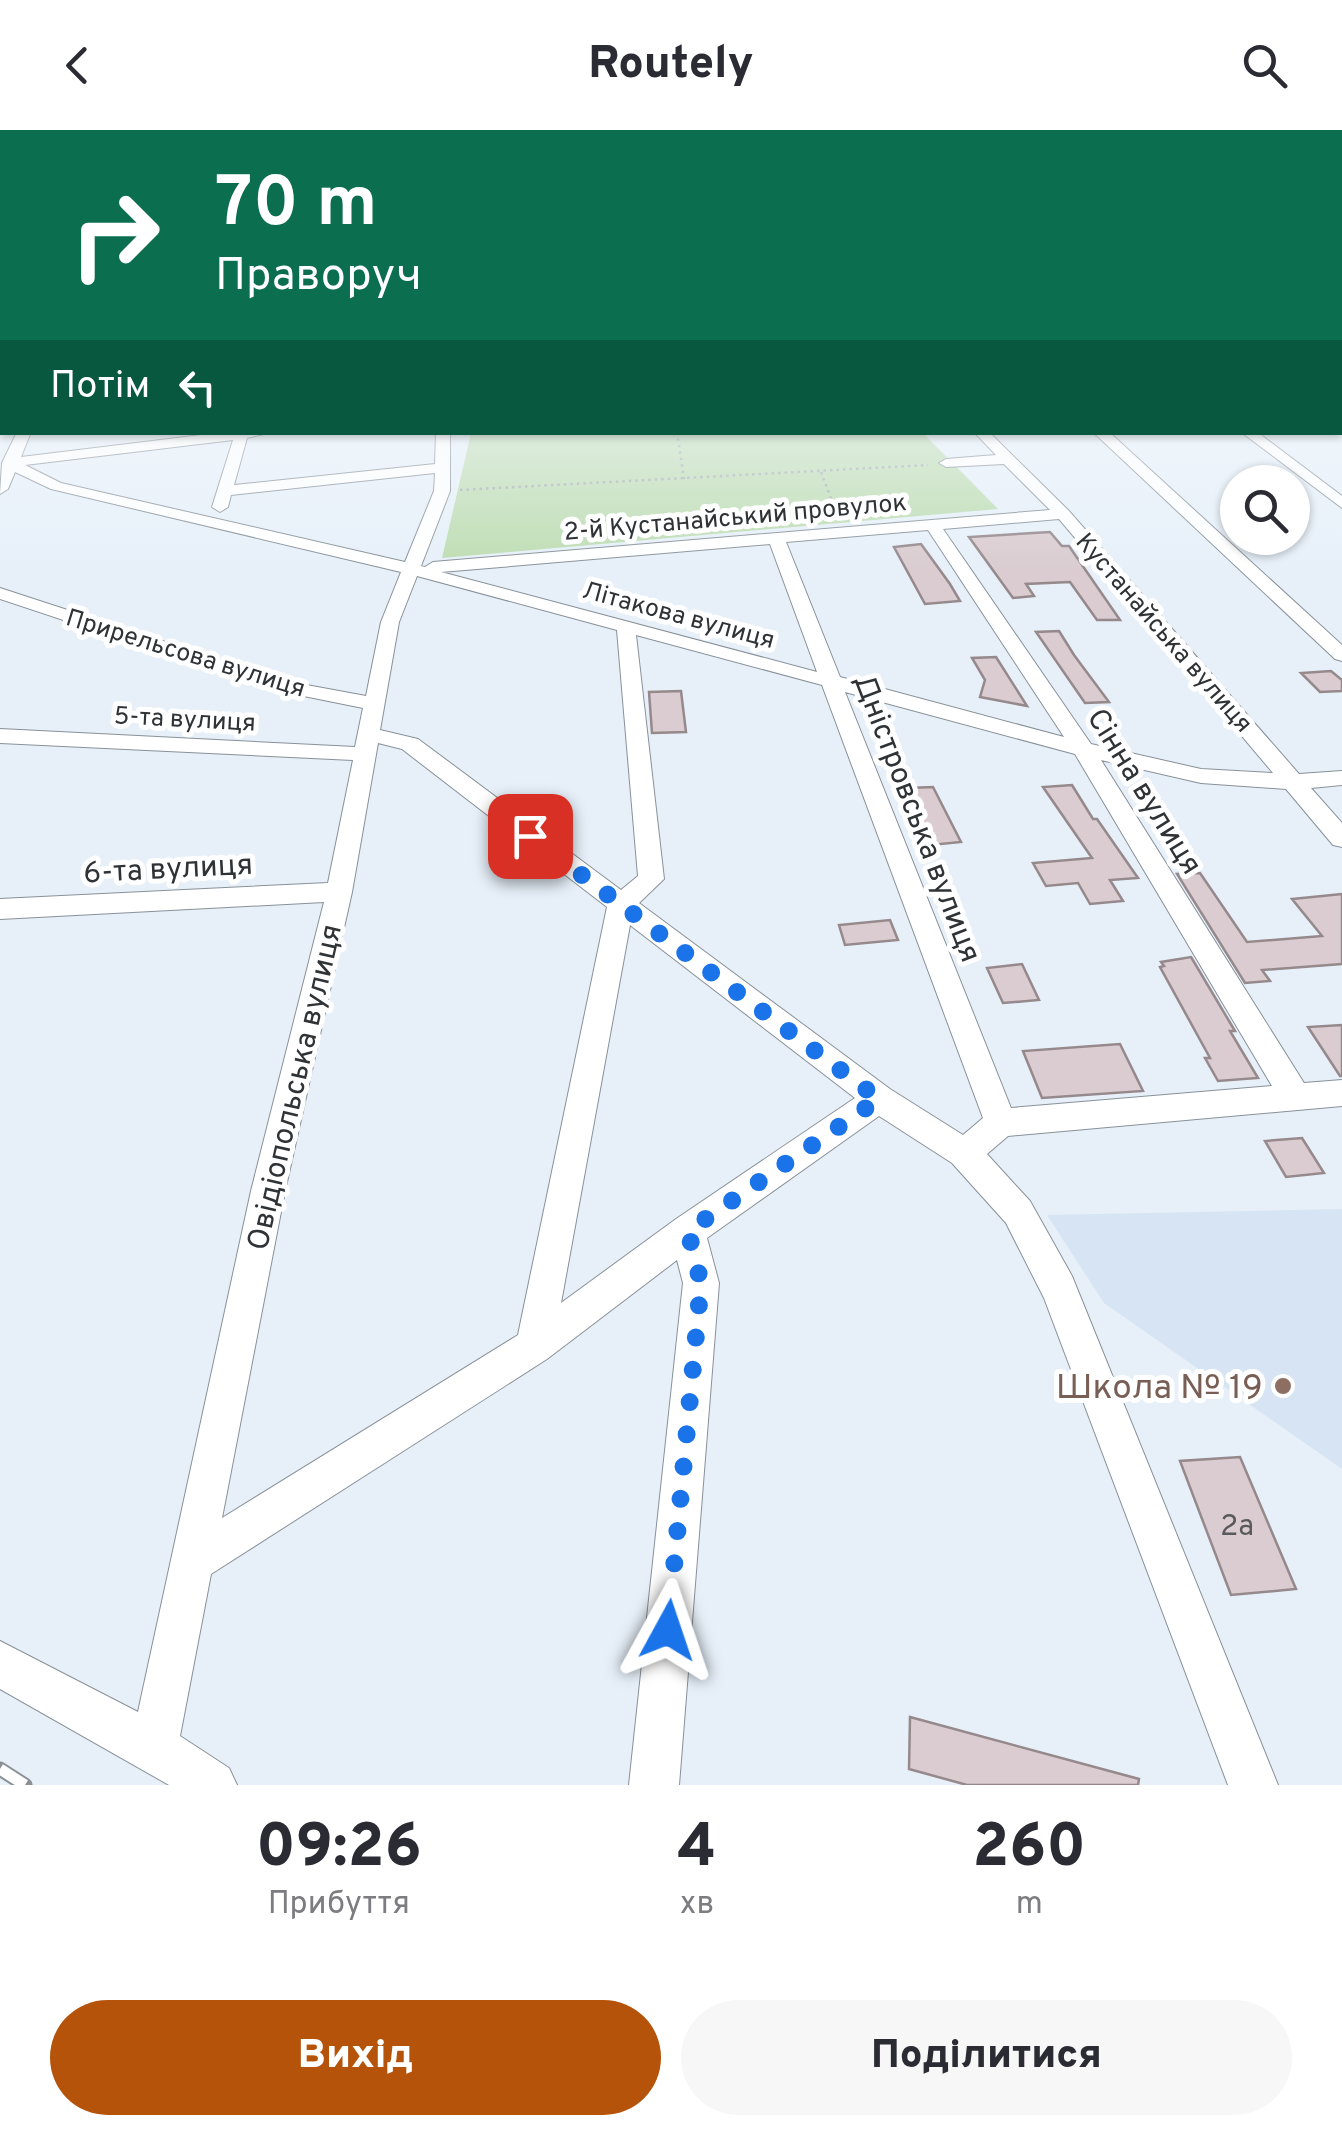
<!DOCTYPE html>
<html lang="uk">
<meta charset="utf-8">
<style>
:root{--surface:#fff;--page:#f7f7f7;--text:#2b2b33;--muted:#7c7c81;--accent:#b45309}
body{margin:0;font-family:Overpass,sans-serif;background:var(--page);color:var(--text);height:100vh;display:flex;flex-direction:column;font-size:38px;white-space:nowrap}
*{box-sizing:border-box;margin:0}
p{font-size:32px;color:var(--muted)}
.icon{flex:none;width:55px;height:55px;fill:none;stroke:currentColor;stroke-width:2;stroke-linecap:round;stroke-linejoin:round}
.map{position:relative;height:1655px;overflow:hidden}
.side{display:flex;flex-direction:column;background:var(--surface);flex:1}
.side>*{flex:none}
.top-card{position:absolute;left:0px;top:0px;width:1342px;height:305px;box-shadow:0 2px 8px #0004;background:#0b6e4f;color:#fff;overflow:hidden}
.tools{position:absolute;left:1220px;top:335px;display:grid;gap:20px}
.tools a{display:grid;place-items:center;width:90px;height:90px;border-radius:50%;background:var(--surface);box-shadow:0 2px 8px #0004;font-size:50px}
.pin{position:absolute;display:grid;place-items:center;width:85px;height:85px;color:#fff;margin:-42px;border-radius:20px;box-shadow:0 5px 15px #0006}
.me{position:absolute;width:110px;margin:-55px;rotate:5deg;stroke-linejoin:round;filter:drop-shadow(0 0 8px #0008)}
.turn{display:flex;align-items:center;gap:35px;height:210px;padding:0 50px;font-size:45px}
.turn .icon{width:130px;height:130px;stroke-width:2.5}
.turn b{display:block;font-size:70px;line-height:85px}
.then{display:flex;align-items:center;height:95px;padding:0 50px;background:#0003;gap:20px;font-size:38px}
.eta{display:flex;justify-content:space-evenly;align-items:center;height:170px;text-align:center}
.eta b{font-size:60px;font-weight:800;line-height:70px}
.action{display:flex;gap:20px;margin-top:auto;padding:20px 50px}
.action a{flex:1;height:115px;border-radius:60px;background:var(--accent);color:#fff;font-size:40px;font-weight:800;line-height:115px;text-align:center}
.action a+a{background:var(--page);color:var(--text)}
header{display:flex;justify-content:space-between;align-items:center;height:130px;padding:0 50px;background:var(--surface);font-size:45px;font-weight:800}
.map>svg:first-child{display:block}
.built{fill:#d6e4f3}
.green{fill:#beddb3}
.building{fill:#daccd0;stroke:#95898c;stroke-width:2.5}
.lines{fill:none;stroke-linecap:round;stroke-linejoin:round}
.minor-casing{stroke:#889199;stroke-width:2}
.path{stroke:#a6aeb5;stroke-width:2.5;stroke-dasharray:2.5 4;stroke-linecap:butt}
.minor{fill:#fff;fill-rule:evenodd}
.rail-casing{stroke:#8a9096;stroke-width:15}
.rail{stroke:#fff;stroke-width:11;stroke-dasharray:35;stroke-linecap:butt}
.route{stroke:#1a73e8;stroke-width:18;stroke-dasharray:0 32.4}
.education-dot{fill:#8d6e63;stroke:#fff;stroke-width:4}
.labels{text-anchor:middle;stroke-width:10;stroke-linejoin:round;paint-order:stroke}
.far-street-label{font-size:25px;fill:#2f3336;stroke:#fff}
.street-label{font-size:30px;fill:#2f3336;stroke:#fff}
.near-number-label{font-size:30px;fill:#5a595c}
.near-education-label{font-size:35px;fill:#785e54;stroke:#fff;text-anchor:end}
</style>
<header><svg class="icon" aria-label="back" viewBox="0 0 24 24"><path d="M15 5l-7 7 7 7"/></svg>Routely<svg class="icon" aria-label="search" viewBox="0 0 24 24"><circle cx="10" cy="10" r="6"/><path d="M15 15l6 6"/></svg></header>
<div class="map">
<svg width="1342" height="1655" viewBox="0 0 1342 1655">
<rect width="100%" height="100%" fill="#e7f0f9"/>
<!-- built -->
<path class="built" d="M1342 1079V1339L1104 1173 1047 1085Z"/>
<!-- green -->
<path class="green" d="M471 303H923L998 379 442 428Z"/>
<!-- building -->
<g class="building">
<path d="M1050 402 1062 416H1069L1120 490H1097L1070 452 1026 454 1034 466 1013 468 969 407Z"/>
<path d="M921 414 950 454 960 471 925 474 894 417Z"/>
<path d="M1059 501 1074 525 1109 572 1085 573 1036 502Z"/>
<path d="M996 527 1027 576 980 567 985 550 972 528Z"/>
<path d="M1331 541 1342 550V561L1320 562 1301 543Z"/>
<path d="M681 561 686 602 652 603 649 562Z"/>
<path d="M1072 655 1093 689H1097L1138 748 1110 750 1123 771 1090 774 1078 753 1046 756 1033 733 1092 728 1043 657Z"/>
<path d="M933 657 961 712 931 715 909 658Z"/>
<path d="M1200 743 1247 812 1322 806 1292 769 1342 764V834L1262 840 1270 851 1245 853 1177 744Z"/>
<path d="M890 790 898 810 845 815 839 795Z"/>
<path d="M1191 827 1235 901H1230L1258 948 1218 951 1205 928H1210L1160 837 1164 836 1161 832Z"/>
<path d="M1022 834 1039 870 1003 873 987 838Z"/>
<path d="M1342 895V946H1340L1308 897Z"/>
<path d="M1120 914 1143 961 1042 968 1023 921Z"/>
<path d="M1302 1008 1324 1043 1286 1047 1265 1011Z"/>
<path d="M1240 1327 1296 1459 1231 1465 1180 1331Z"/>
<path d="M910 1587 1139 1649 1138 1655H967L909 1639Z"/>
</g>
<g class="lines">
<defs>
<g id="minor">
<path d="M1340 220 1342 221V229L1340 228Z"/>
<rect x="0" y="240" width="2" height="8"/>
<path d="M1340 273 1342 274V283L1340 282Z"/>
<path d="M17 302H31L21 327 226 302H272L247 308 234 355 435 334 436 302H450V361L421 436 425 437 433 432 1050 380 1004 334 946 337 939 333 946 329 996 325 974 302H989L1069 381 1299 644 1342 641V655L1311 658 1342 693V717L1333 715 1286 659 1201 653 1101 630 1304 953 1342 950V976L1008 1006 987 1024 1030 1071 1072 1146 1278 1655H1228L1044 1168 1006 1093 952 1033 879 986 707 1108 719 1153 679 1655H629L683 1153 677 1130 547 1229 211 1444 180 1606 229 1638 237 1655H169L0 1559V1511L138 1582 251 1061 324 772 0 789V769L328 753 353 630 0 613V599L355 617 363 578 274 560 0 469V458L285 551 366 566 381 492 401 442 51 359 15 342 8 359 0 364 2 333ZM233 310 212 377 220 382 228 377 231 365 435 343 434 361 405 432 61 353 25 335ZM1059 389 1273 643 1201 639 1091 614 943 399ZM928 400 1064 607 840 547 786 412ZM770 414 817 542 441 442ZM417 446 617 500 638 746 621 760 418 609 380 600 399 492ZM636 505 822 555 983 988 963 1005 890 959 639 773 664 749ZM845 562 1075 624 1272 956 1011 978ZM378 613 402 619 607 777 518 1205 222 1388 285 1061 352 762ZM630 795 855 968 676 1089 561 1173Z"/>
<path d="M1093 302H1109L1342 515V531L1335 529Z"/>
<path d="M1241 302H1257L1342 366V378Z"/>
</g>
</defs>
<!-- minor casing -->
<use href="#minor" class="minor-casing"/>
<!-- path -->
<g class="path">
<path d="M677 302 684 349"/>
<path d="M821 342 838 387"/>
<path d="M460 360 928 335"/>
</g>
<!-- minor -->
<use href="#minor" class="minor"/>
<defs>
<path id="rail" d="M0 1639 25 1655"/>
</defs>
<!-- rail casing -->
<use href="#rail" class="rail-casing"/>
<!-- rail -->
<use href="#rail" class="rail"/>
</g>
<!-- sky -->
<linearGradient id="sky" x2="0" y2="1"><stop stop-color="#8ec4ef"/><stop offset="0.47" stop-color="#f4f8fc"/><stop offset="1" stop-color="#f4f8fc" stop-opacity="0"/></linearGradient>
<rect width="1342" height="440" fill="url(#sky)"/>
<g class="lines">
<!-- route -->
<path class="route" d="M530 706 879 969 688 1101 701 1153 668 1500"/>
</g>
<!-- markers -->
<circle class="education-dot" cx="1283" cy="1256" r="10"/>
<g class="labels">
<!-- far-street labels -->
<g class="far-street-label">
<text transform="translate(735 386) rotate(-5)" y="9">2-й Кустанайський провулок</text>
<text transform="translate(679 484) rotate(15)" y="9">Літакова вулиця</text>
<text transform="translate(1165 502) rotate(49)" y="9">Кустанайська вулиця</text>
<text transform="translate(186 522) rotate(17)" y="9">Прирельсова вулиця</text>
<text transform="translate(185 588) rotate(3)" y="9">5-та вулиця</text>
</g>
<!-- street labels -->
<g class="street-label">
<text transform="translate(1145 661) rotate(58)" y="10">Сінна вулиця</text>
<text transform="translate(918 688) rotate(69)" y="10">Дністровська вулиця</text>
<text transform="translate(168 738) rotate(-3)" y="10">6-та вулиця</text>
<text transform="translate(294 957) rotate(-77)" y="10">Овідіопольська вулиця</text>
</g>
<!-- near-number labels -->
<g class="near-number-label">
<text x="1237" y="1405">2а</text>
</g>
<!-- near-education labels -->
<g class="near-education-label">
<text x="1263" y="1268">Школа № 19</text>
</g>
</g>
</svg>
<div class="tools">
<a><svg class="icon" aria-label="search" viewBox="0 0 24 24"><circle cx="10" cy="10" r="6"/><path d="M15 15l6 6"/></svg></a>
</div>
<div class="pin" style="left:530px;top:706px;background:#d93025"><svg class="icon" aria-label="arrive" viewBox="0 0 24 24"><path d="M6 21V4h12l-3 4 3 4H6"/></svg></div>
<svg class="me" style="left:668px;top:1500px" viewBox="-20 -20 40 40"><path d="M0-17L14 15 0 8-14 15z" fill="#1a73e8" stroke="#fff" stroke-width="4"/></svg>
<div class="top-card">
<div class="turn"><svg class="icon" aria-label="right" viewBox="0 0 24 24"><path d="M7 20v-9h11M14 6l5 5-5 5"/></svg><div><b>70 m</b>Праворуч</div></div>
<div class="then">Потім<svg class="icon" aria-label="left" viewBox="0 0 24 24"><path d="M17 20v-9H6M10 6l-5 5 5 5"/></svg></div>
</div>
</div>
<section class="side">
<div class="eta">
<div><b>09:26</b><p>Прибуття</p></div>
<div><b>4</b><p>хв</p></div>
<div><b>260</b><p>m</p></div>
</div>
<div class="action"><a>Вихід</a><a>Поділитися</a></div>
</section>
